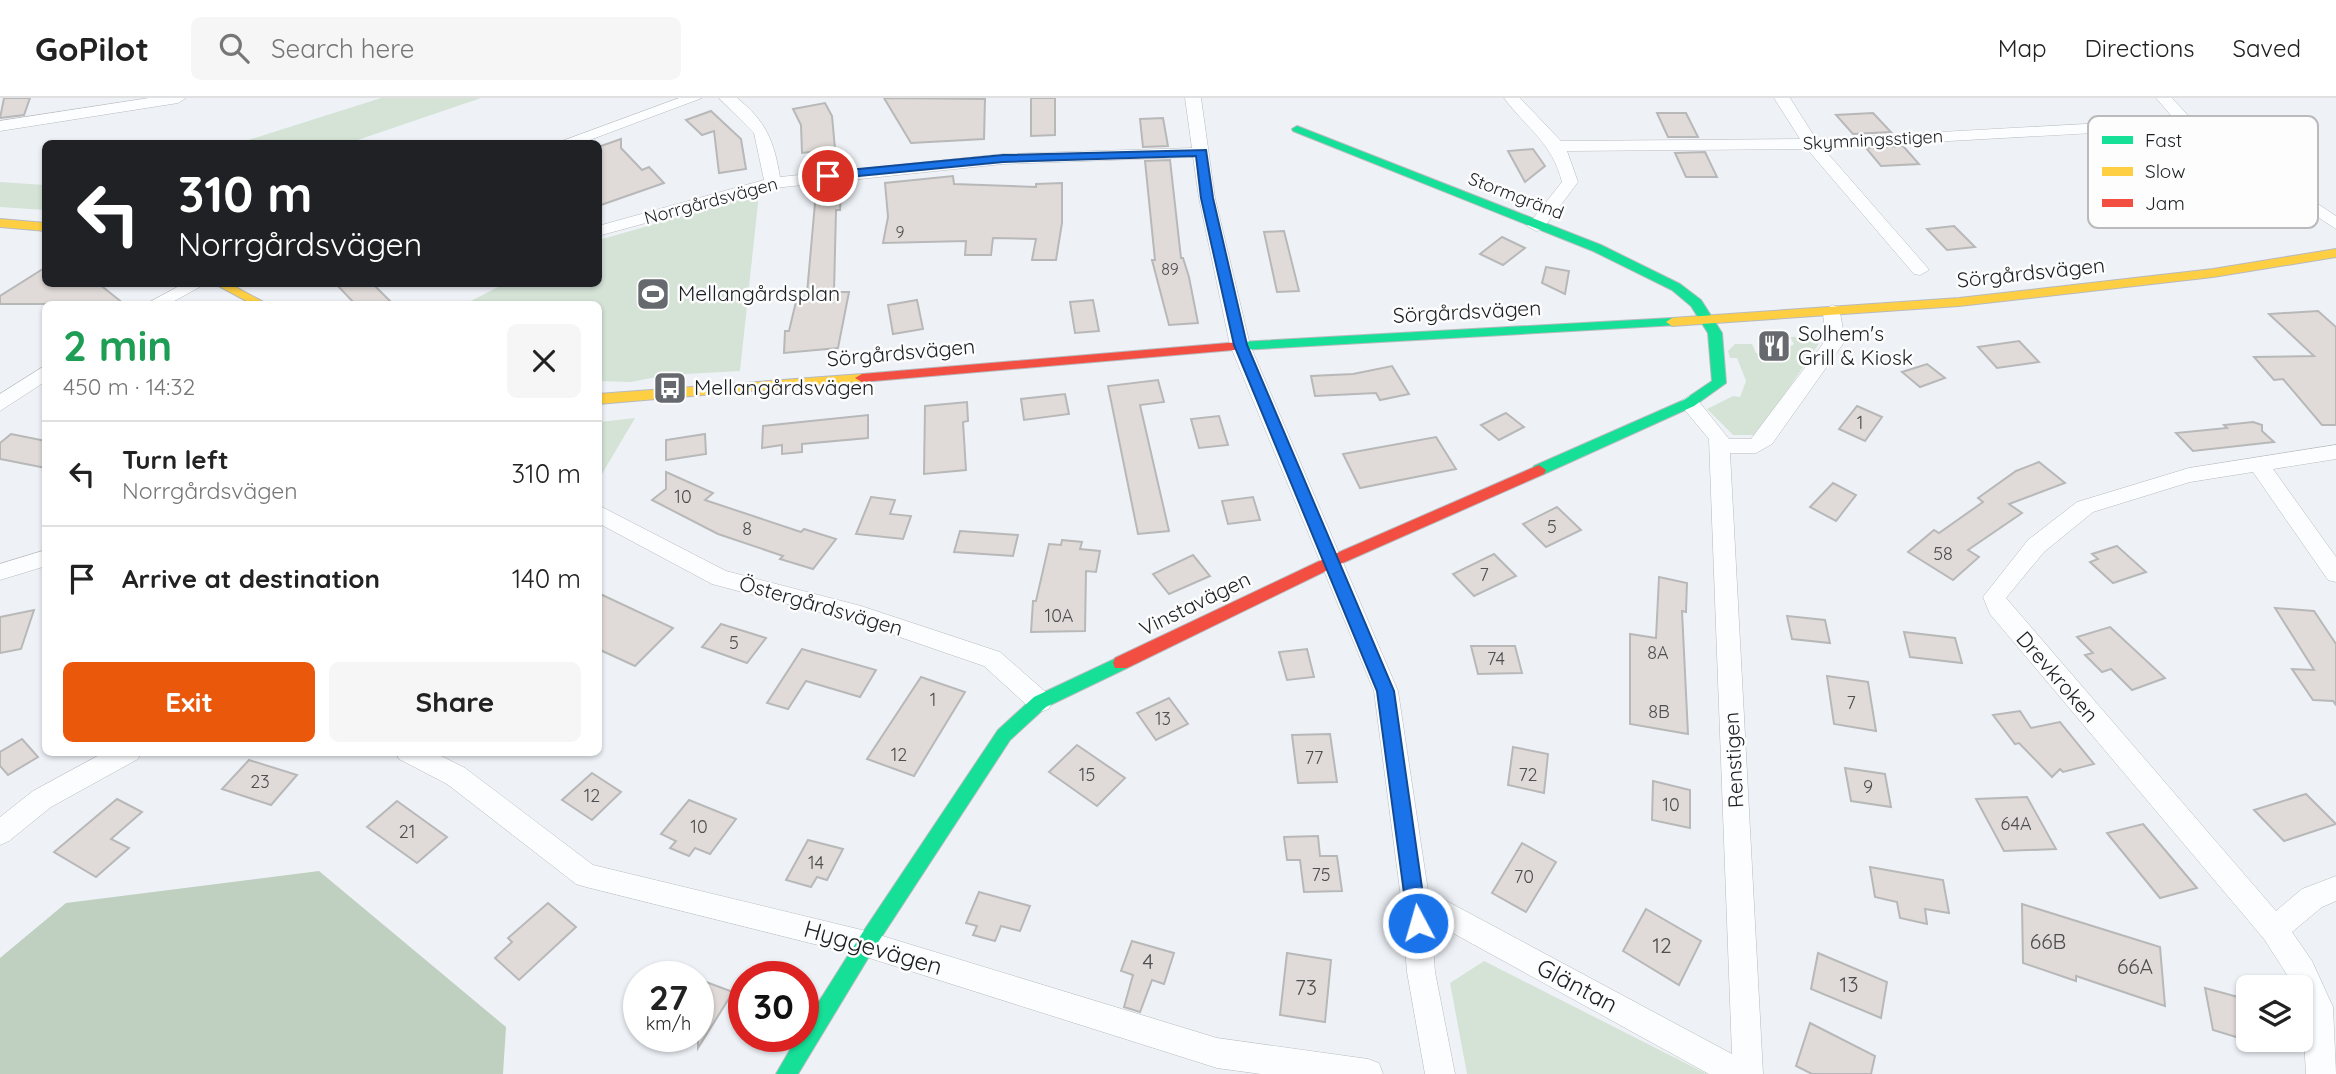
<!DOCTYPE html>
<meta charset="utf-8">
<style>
:root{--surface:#fff;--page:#f6f6f6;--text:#222;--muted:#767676;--line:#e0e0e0;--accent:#ea580c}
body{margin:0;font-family:Quicksand,sans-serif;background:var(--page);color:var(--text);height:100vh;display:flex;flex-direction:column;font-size:26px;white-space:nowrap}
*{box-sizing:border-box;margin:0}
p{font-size:23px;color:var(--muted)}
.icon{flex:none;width:38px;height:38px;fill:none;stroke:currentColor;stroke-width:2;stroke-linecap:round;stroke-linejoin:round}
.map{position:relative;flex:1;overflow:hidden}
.sheet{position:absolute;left:42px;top:203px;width:560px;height:455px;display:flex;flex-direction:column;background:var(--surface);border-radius:10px;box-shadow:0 2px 5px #0004}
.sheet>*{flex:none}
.guide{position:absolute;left:42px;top:42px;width:560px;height:147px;border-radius:10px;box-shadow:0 2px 5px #0004;background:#202124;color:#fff;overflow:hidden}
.fabs{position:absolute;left:2236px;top:877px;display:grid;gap:14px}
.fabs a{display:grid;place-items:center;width:77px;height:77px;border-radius:10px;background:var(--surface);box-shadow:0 2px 5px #0004;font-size:35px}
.speed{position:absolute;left:623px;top:863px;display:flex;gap:14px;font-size:35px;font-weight:700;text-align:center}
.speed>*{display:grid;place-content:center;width:91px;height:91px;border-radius:50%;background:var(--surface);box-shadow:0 2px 5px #0004;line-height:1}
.speed small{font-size:18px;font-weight:400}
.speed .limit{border:10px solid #d22;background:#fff;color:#111}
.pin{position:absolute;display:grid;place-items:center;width:60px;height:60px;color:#fff;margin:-30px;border:4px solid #fff;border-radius:50%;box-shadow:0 2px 7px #0007}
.me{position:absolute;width:77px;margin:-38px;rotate:354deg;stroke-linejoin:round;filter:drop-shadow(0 0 5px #0008)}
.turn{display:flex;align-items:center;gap:24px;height:147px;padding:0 21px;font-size:32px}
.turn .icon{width:91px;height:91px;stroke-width:2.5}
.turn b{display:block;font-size:49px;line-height:60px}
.round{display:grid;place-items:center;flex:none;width:74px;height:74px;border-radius:10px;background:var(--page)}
.overview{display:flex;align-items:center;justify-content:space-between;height:119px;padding:0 21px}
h1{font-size:42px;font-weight:700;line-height:52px;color:#1e9e55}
.primary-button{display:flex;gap:14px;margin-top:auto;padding:14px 21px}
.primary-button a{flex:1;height:80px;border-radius:10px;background:var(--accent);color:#fff;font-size:28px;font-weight:700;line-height:80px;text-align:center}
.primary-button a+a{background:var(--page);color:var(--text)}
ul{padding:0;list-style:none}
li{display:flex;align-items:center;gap:21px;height:105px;padding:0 21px;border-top:2px solid var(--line)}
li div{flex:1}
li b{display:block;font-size:26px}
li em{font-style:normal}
header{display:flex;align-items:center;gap:42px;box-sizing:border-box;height:98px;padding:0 35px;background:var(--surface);border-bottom:2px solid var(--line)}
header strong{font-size:33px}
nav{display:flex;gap:38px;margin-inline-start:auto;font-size:24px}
.search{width:490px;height:63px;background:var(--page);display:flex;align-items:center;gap:18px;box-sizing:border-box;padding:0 24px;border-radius:10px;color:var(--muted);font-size:26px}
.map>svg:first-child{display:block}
.green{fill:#d5e3d7}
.forest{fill:#bfd0c1}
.building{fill:#e0dbd8;stroke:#b8b8b9;stroke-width:2}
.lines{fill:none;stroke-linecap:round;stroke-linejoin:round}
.street-casing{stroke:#b7babe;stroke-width:1}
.fast-casing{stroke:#b7babe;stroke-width:2}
.slow-casing{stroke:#b7babe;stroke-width:2}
.jam-casing{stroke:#b7babe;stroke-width:2}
.street{fill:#fcfdfe;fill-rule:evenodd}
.fast{fill:#16e098;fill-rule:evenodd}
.slow{fill:#ffcf43;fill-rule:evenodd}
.jam{fill:#f24e42;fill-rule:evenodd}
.route{fill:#1a73e8;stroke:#114b97;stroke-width:2}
.labels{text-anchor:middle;stroke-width:5;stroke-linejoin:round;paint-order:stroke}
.far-number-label{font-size:16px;fill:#4d4e50}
.far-street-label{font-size:18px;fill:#1c1f22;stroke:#fdfdfd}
.number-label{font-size:18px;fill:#4d4e50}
.street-label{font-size:21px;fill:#1c1f22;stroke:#fdfdfd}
.poi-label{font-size:21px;fill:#1c1f22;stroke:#fdfdfd;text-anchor:start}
.near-number-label{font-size:21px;fill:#4d4e50}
.near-street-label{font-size:24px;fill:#1c1f22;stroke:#fdfdfd}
.key{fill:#fdfdfd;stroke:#bababb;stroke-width:2}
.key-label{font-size:19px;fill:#1c1f22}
</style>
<header>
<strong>GoPilot</strong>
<div class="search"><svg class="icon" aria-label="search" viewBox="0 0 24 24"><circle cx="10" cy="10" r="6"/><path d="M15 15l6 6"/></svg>Search here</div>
<nav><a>Map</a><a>Directions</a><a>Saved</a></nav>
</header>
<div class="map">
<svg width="2336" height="976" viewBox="0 0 2336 976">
<rect width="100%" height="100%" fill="#eef2f7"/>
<!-- green -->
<g class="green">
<path d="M381 0H481L349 45H239Z"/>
<path d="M0 84 45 87V112L0 109Z"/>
<path d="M759 96 740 273 667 277 631 284 599 283 598 206H465L504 186 528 189 598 186 599 142Z"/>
<path d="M1822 238 1820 244 1757 337H1733L1707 311 1733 298 1740 299 1746 283 1737 260H1730L1728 253 1735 246H1752L1756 255 1783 261 1786 251 1794 246 1790 239Z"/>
<path d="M635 320 599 381V324Z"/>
<path d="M1484 863 1707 976H1467L1450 885Z"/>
</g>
<!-- forest -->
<path class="forest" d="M319 773 506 929 503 976H0V860L66 805Z"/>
<!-- building -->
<g class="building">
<path d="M4 0H30L24 17 0 20Z"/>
<path d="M884 0 985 1 984 41 911 45Z"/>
<path d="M1031 0H1055V37L1031 38Z"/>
<path d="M825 5 832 18 835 51 802 55 801 27 793 11Z"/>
<path d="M711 13 741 41 746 71 719 75 714 33 702 37 686 22Z"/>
<path d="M1657 15H1686L1698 39H1668Z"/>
<path d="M1873 15 1891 34 1853 36 1836 17Z"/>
<path d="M1163 20 1168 48 1143 49 1140 21Z"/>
<path d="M621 41V50L642 72 649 69 664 85 598 108V49Z"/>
<path d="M1903 48 1919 66 1881 68 1866 50Z"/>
<path d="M1533 51 1545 68 1525 84 1508 53Z"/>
<path d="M1705 54 1717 79H1686L1675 55Z"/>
<path d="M1170 62 1181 160H1183L1189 179 1198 225 1169 227 1152 162H1155L1145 63Z"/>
<path d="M953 78 954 86 1036 89V86L1062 85V125L1056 162H1032L1036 141 993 140 991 157H965L966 143 883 145 888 119 885 85Z"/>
<path d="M841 93 840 112H836L834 194H849L838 250 784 255 785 233H789L798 195H807L816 94Z"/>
<path d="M1954 128 1975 149 1947 152 1927 131Z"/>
<path d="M1284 133 1299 193 1277 194 1264 134Z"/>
<path d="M1502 139 1525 150 1503 167 1480 156Z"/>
<path d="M46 169V186H99L124 206H0V198Z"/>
<path d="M1546 169 1569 173 1565 196 1542 185Z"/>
<path d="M336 186H373L393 206H355Z"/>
<path d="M917 202 923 231 893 236 888 207Z"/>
<path d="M1093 202 1099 233 1075 235 1070 204Z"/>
<path d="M2318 213 2336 229V327H2322L2283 281 2274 282 2254 259 2314 258 2269 216Z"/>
<path d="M2019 243 2039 264 1997 270 1978 249Z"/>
<path d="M1927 266 1945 280 1920 289 1902 274Z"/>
<path d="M1392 268 1409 296 1380 302 1376 295 1315 298 1311 278 1353 276Z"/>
<path d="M1158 282 1164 304 1140 307 1169 433 1138 436 1108 288Z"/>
<path d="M1065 296 1069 316 1024 322 1021 301Z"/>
<path d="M967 304 968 323 963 324 966 372 924 376 925 308Z"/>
<path d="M1857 308 1882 319 1865 343 1839 331Z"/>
<path d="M1506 315 1524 329 1499 342 1481 327Z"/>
<path d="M868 317V340L802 346V354L782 356V347L762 350 763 328Z"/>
<path d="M1219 318 1228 347 1199 350 1191 321Z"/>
<path d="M2253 324 2262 327V333L2274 344 2193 353 2176 335 2227 330 2224 327Z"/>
<path d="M11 336 46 343V370L0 361V345Z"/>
<path d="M705 336 706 356 666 362V342Z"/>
<path d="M1436 339 1456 371 1360 390 1343 356Z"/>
<path d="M2039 364 2065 385 2009 406 2022 415 1968 452 1979 459 1953 482 1908 454 1934 432 1939 435 1983 404 1978 400 2016 373Z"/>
<path d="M666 374 713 395 705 402 801 434 804 431 836 441 813 471 780 461 783 458 718 436 652 402 666 391Z"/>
<path d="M1833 385 1856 397 1836 423 1810 409Z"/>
<path d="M871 399 895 402 890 416 911 418 903 441 856 436Z"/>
<path d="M1253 399 1260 422 1228 426 1222 403Z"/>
<path d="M1557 409 1581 432 1546 449 1523 426Z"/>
<path d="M960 433 1018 437 1013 458 954 454Z"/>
<path d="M1062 442 1082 444 1080 451 1100 453 1096 474 1086 473 1085 533 1031 534 1033 503H1036L1049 446 1061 447Z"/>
<path d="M2117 448 2146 474 2113 485 2090 464 2098 461 2092 456Z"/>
<path d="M1494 456 1516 478 1474 498 1453 476Z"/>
<path d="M1193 457 1210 478 1169 496 1153 476Z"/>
<path d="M1659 479 1687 485 1686 514 1682 513 1688 636 1630 626V536L1656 540Z"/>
<path d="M598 495 673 530 635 568 598 551Z"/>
<path d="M2275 510 2314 513 2336 546V607L2333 603 2313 602 2292 571 2314 572Z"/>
<path d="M34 512 21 551 0 555V519Z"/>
<path d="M1787 518 1825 522 1830 545 1792 541Z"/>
<path d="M721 526 766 540 747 565 702 549Z"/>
<path d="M2110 529 2165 580 2132 592 2111 571 2102 574 2085 557 2093 555 2077 539Z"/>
<path d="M1904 534 1955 540 1962 565 1910 559Z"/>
<path d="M1471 548H1515L1522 575 1478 576Z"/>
<path d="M802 551 876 572 860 599 806 583 788 611 767 605Z"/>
<path d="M1307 551 1314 579 1287 582 1279 554Z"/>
<path d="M1827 578 1868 584 1876 633 1834 626Z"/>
<path d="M921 579 965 594 914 678 867 661Z"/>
<path d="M1169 600 1188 626 1156 642 1137 615Z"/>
<path d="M2020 613 2031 630 2060 624 2094 666 2063 674 2060 671 2052 679 2019 645 2015 646 1993 617Z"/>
<path d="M1330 636 1337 684 1298 685 1292 637Z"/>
<path d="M22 641 38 659 8 677 0 668V654Z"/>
<path d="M1077 647 1125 680 1097 708 1049 674Z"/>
<path d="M1513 649 1548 656 1544 695 1508 687Z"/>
<path d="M249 662 297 677 271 707 222 691Z"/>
<path d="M1845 670 1885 676 1891 709 1851 703Z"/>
<path d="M592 675 621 694 592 722 562 702Z"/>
<path d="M1653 683 1690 692V730L1652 722Z"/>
<path d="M2306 696 2336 726 2284 743 2254 712Z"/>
<path d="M2027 699 2056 751 2004 753 1976 701Z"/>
<path d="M117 701 142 714 111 741 129 750 96 779 54 754Z"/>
<path d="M689 702 736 721 710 756 695 750 689 758 670 750 676 743 661 736Z"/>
<path d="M397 703 447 739 417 765 367 729Z"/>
<path d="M2143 726 2197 790 2160 800 2107 735Z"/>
<path d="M1318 738 1320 758H1337L1342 793 1304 794 1300 762H1287L1284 739Z"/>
<path d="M808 742 843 751 827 782 817 779 811 789 786 782Z"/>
<path d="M1522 745 1556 764 1526 814 1492 795Z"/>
<path d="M1870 769 1943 782 1949 815 1925 811 1927 826 1900 820 1897 804 1875 799Z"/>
<path d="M979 794 1030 808 1020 833 1001 828 995 843 973 837 977 828 966 825Z"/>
<path d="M548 805 576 829 519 882 495 860 512 844 508 840Z"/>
<path d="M2022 806 2160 849 2165 908 2076 878V883L2023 865Z"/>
<path d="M1646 811 1701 843 1679 887 1623 853Z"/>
<path d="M1132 843 1174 855 1164 886 1152 882 1140 914 1124 909 1133 877 1121 873Z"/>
<path d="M1287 855 1331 862 1325 924 1280 917Z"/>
<path d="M1818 855 1887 884 1881 920 1811 891Z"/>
<path d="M698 881 733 894 698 950Z"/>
<path d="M2205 890 2249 902V943L2213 932Z"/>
<path d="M1810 925 1875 958 1871 976H1812L1796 968Z"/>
</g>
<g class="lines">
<defs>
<g id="street">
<path d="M149 0H186L178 5 0 33V23Z"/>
<path d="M679 0H702L579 46H554Z"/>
<path d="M719 0H737C766 23 774 43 780 79L1003 56 1192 50 1185 0H1201L1215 100 1250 247 1398 593 1428 793 1732 956 1709 341 1679 305 1689 298 1696 300 1729 341H1751L1825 243 1823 213 1832 207 1839 209 1845 243 1772 346 1756 355H1730L1763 976H1709L1431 823 1435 874 1455 976H1425L1407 874 1401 800 1374 593 1230 247 1199 100 1193 59 1003 66 774 90 598 138V128L764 82 754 35Z"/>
<path d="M1504 0H1520L1561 43 1800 41 1774 0H1790L1816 41 2174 21 2156 0H2172L2192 22 2336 118V131L2183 30 1823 50 1926 168 1929 172 1920 177 1914 176 1807 51 1567 53 1578 84 1542 132 1536 133 1527 128 1562 84C1552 44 1527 31 1504 0Z"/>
<path d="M183 186H205L169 206H146Z"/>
<path d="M46 267V283L0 313V296Z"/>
<path d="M2336 347V361L2273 371 2336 459V484L2328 482 2253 374 2190 384 2093 414 2044 454 2006 500 2276 813 2302 791 2336 778V803L2322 809 2292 834 2312 863 2333 909 2336 976H2306L2301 889H2295L2264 841 1990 516 1983 499 2028 442 2077 404 2189 370Z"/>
<path d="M598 407 726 473 861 508 1000 554 1049 597 1052 604 1049 611 1040 614 1031 611 984 568 859 525 712 486 598 425Z"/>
<path d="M46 452V468L0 482V466Z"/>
<path d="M105 654H141L138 661 51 709 9 743 0 747V719L33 693Z"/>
<path d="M396 654H433L465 670 593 767 866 833 1217 940 1368 961 1379 965 1383 976H1261L1217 970 866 859 586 789 576 786 447 686 399 661Z"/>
</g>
<g id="fast">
<path d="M1297 28 1601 147 1680 186 1701 202 1722 235 1726 285 1694 308 1544 376H1534L1532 372 1534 368 1684 302 1712 283 1708 235 1691 208 1672 192 1593 153 1293 33 1292 31Z"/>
<path d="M1672 220 1677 221V227L1240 252 1233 248 1240 244Z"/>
<path d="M1121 558 1127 560 1129 565 1127 570 1046 609 1010 642 873 852 798 976H776L798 938H803V929L859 840 998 632 1034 599Z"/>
</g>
<g id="slow">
<path d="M0 121 46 125V133L0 129Z"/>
<path d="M2336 151V159L2213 179 1959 208 1672 228 1666 224 1672 220 1959 200 2213 171Z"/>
<path d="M215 186H230L267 206H252Z"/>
<path d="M862 276 867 277 869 280 867 283 598 306V296Z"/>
</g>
<g id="jam">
<path d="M1240 244 1245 245V251L862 284 855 280 862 276Z"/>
<path d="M1539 367 1546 372 1544 376 1338 467 1127 570H1115L1113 565 1115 560 1328 459Z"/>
</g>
</defs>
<!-- street casing -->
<use href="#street" class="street-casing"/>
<!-- fast casing -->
<use href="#fast" class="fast-casing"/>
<!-- slow casing -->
<use href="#slow" class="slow-casing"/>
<!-- jam casing -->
<use href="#jam" class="jam-casing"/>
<!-- street -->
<use href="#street" class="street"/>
<!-- fast -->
<use href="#fast" class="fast"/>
<!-- slow -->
<use href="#slow" class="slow"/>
<!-- jam -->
<use href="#jam" class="jam"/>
</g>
<!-- route -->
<path class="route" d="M1206 52 1213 100 1247 247 1394 593 1427 825 1424 831 1418 834 1411 831 1408 825 1377 593 1234 247 1201 100 1196 58 1003 64 828 81 823 78 828 74 1003 57Z"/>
<!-- icons -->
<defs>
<symbol id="stadium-square" viewBox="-11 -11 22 22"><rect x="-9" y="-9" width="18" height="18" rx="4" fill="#66696d" stroke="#fdfdfd"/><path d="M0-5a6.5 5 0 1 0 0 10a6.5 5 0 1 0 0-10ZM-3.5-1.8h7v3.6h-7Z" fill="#fff"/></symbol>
<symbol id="restaurant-square" viewBox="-11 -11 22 22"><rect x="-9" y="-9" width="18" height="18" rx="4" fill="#66696d" stroke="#fdfdfd"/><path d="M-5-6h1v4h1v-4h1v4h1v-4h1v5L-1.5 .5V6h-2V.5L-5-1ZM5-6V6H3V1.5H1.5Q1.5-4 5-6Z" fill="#fff"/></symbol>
<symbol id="bus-square" viewBox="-11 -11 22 22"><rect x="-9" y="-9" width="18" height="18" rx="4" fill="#66696d" stroke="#fdfdfd"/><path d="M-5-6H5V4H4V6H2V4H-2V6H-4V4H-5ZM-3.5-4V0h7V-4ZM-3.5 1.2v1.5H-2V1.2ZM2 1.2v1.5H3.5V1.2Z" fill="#fff"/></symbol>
</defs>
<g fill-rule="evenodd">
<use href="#stadium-square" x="634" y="177" width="38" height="38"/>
<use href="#restaurant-square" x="1755" y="229" width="38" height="38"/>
<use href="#bus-square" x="651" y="271" width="38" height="38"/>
</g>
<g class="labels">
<!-- far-number labels -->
<g class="far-number-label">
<text x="900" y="140">9</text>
<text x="1170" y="177">89</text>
</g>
<!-- far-street labels -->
<g class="far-street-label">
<text transform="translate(1873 42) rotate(-3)" y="6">Skymningsstigen</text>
<text transform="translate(1516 98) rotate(21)" y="6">Stormgränd</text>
<text transform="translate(711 103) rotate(-15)" y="6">Norrgårdsvägen</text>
</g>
<!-- number labels -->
<g class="number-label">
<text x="1860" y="331">1</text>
<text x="683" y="405">10</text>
<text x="1552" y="435">5</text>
<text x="747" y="437">8</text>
<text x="1943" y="462">58</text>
<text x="1484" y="483">7</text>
<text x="1059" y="524">10A</text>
<text x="734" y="551">5</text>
<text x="1658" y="561">8A</text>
<text x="1496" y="567">74</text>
<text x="933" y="608">1</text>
<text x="1851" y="611">7</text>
<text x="1659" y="620">8B</text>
<text x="1163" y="627">13</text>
<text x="899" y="663">12</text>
<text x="1314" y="666">77</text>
<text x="1087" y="683">15</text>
<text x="1528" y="683">72</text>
<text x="260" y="690">23</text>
<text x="1868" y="695">9</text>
<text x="592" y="704">12</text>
<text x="1671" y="713">10</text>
<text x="2016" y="732">64A</text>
<text x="699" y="735">10</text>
<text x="407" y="740">21</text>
<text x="816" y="771">14</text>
<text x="1321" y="783">75</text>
<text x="1524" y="785">70</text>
</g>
<!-- street labels -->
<g class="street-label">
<text transform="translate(2031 175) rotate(-6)" y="7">Sörgårdsvägen</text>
<text transform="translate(1467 214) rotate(-3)" y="7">Sörgårdsvägen</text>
<text transform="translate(901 255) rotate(-5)" y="7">Sörgårdsvägen</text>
<text transform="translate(1195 506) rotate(-26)" y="7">Vinstavägen</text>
<text transform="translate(821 508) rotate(16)" y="7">Östergårdsvägen</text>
<text transform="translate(2057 579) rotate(49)" y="7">Drevkroken</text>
<text transform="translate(1734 662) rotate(-93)" y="7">Renstigen</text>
</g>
<!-- poi labels -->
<g class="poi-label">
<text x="678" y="203">Mellangårdsplan</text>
<text x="1798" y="243">Solhem's<tspan x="1798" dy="24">Grill &amp; Kiosk</tspan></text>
<text x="694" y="297">Mellangårdsvägen</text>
</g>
<!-- near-number labels -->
<g class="near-number-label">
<text x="2048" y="851">66B</text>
<text x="1662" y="855">12</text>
<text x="1148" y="871">4</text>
<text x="2135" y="876">66A</text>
<text x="1849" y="894">13</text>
<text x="1306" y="897">73</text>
</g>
<!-- near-street labels -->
<g class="near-street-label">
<text transform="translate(873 850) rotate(16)" y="8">Hyggevägen</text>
<text transform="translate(1577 888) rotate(28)" y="8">Gläntan</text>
</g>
</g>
<!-- legend -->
<rect x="2088" y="18" width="230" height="112" rx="10" class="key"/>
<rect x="2102" y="38" width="31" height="8" fill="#16e098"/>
<rect x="2102" y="69" width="31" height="9" fill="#ffcf43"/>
<rect x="2102" y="101" width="31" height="8" fill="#f24e42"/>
<g class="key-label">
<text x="2145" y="49">Fast</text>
<text x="2145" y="80">Slow</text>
<text x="2145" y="112">Jam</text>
</g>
</svg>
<div class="fabs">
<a><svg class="icon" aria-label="layers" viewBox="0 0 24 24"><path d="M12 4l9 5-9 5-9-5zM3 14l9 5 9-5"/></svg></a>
</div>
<div class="speed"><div>27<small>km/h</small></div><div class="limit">30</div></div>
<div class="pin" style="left:828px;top:78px;background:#d93025"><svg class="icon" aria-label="arrive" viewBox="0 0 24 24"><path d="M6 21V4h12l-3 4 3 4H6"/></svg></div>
<svg class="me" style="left:1418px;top:825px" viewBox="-20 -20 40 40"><circle r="17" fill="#1a73e8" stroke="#fff" stroke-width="3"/><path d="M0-11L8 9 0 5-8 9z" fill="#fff"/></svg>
<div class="guide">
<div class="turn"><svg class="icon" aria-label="left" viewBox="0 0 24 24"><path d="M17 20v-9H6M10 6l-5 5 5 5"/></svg><div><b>310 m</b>Norrgårdsvägen</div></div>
</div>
<section class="sheet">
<div class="overview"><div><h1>2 min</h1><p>450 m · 14:32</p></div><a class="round"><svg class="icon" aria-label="close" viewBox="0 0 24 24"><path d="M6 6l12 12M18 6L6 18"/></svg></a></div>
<ul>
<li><svg class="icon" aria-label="left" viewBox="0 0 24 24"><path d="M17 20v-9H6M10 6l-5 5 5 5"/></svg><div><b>Turn left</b><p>Norrgårdsvägen</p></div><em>310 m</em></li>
<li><svg class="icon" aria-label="arrive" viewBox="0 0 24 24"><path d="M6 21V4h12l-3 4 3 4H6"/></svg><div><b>Arrive at destination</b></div><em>140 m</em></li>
</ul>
<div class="primary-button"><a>Exit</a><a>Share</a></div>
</section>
</div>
